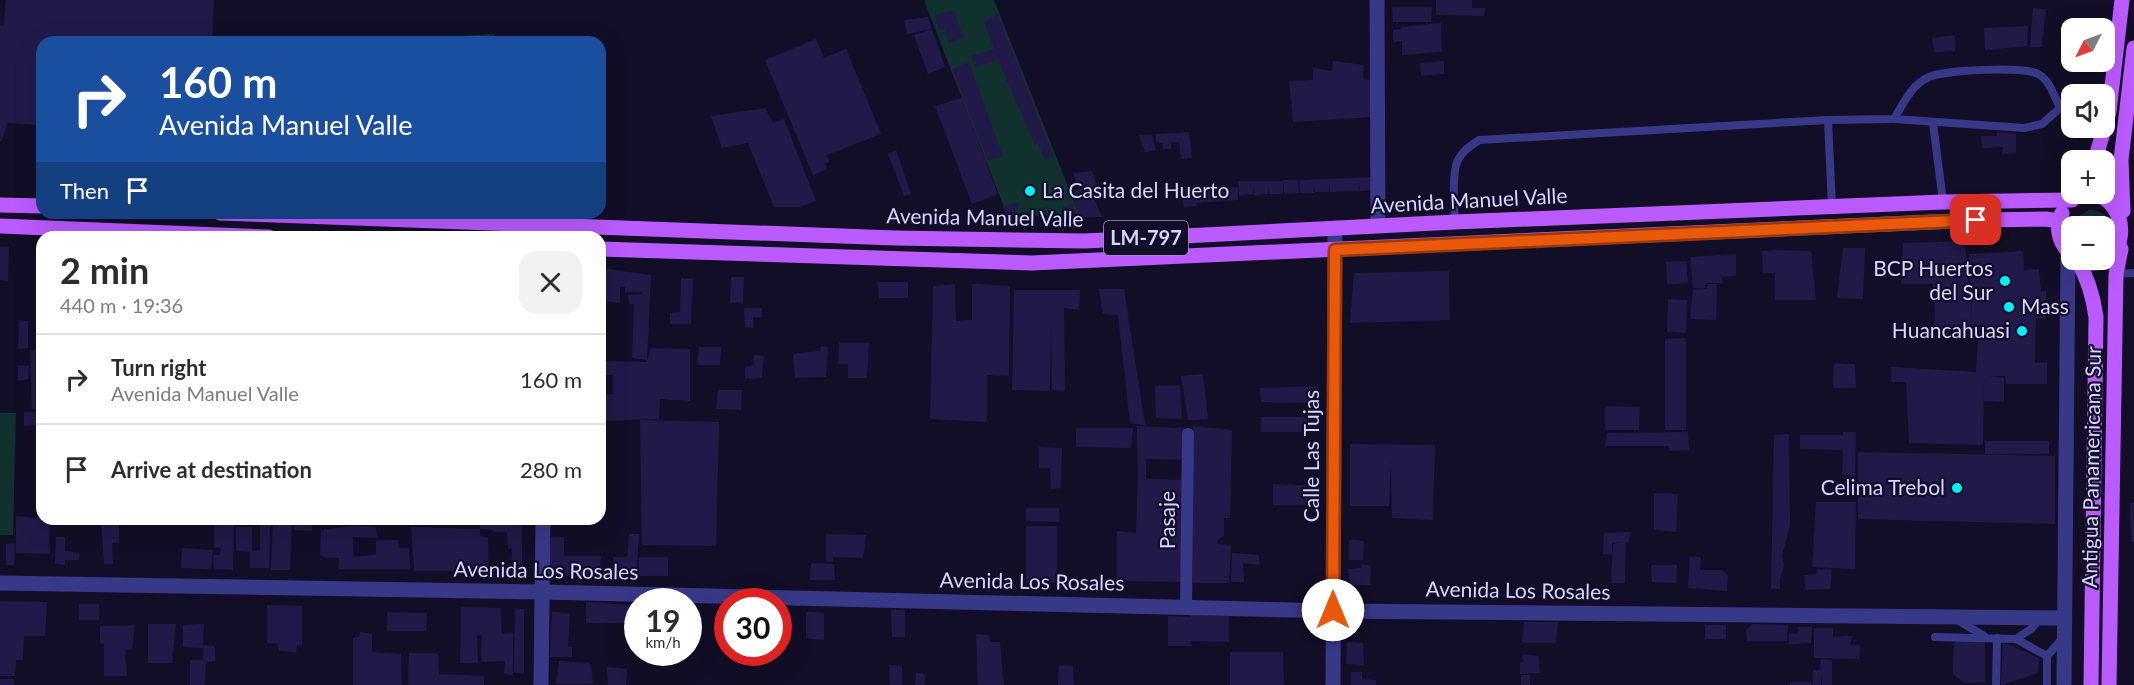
<!DOCTYPE html>
<meta charset="utf-8">
<style>
:root{--surface:#fff;--page:#f2f2f3;--text:#2b2b33;--muted:#7c7c81;--line:#e1e1e2}
body{margin:0;font-family:Lato,sans-serif;background:var(--page);color:var(--text);height:100vh;display:flex;flex-direction:column;font-size:22px;white-space:nowrap}
*{box-sizing:border-box;margin:0}
p{font-size:20px;color:var(--muted)}
.icon{flex:none;width:33px;height:33px;fill:none;stroke:currentColor;stroke-width:2;stroke-linecap:round;stroke-linejoin:round}
.map{position:relative;flex:1;overflow:hidden}
.details{position:absolute;left:36px;top:231px;width:570px;height:294px;display:flex;flex-direction:column;background:var(--surface);border-radius:18px;box-shadow:0 6px 24px #0002}
.details>*{flex:none}
.banner{position:absolute;left:36px;top:36px;width:570px;height:183px;border-radius:18px;box-shadow:0 6px 24px #0002;background:#1a4fa0;color:#fff;overflow:hidden}
.needle{width:39px;rotate:228deg}
.fabs{position:absolute;left:2061px;top:18px;display:grid;gap:12px}
.fabs a{display:grid;place-items:center;width:54px;height:54px;border-radius:12px;background:var(--surface);box-shadow:0 6px 24px #0002;font-size:30px}
.speed{position:absolute;left:624px;top:588px;display:flex;gap:12px;font-size:30px;font-weight:700;text-align:center}
.speed>*{display:grid;place-content:center;width:78px;height:78px;border-radius:50%;background:var(--surface);box-shadow:0 6px 24px #0002;line-height:1}
.speed small{font-size:15px;font-weight:400}
.speed .limit{border:9px solid #d22;background:#fff;color:#111}
.pin{position:absolute;display:grid;place-items:center;width:51px;height:51px;color:#fff;margin:-26px;border-radius:12px;box-shadow:0 3px 9px #0006}
.me{position:absolute;width:66px;margin:-33px;rotate:0deg;stroke-linejoin:round;filter:drop-shadow(0 0 4px #0008)}
.turn{display:flex;align-items:center;gap:21px;height:126px;padding:0 24px;font-size:27px}
.turn .icon{width:78px;height:78px;stroke-width:2.5}
.turn b{display:block;font-size:42px;line-height:51px}
.then{display:flex;align-items:center;height:57px;padding:0 24px;background:#0003;gap:12px;font-size:22px}
.round{display:grid;place-items:center;flex:none;width:63px;height:63px;border-radius:18px;background:var(--page)}
.headline{display:flex;align-items:center;justify-content:space-between;height:102px;padding:0 24px}
h1{font-size:36px;font-weight:700;line-height:45px}
ul{padding:0;list-style:none}
li{display:flex;align-items:center;gap:18px;height:90px;padding:0 24px;border-top:2px solid var(--line)}
li div{flex:1}
li b{display:block;font-size:22px}
li em{font-style:normal}
.map>svg:first-child{display:block}
.green{fill:#11312f}
.building{fill:#211a49}
.lines{fill:none;stroke-linecap:round;stroke-linejoin:round}
.service{stroke:#383888;stroke-width:8}
.pedestrian{stroke:#383888;stroke-width:12}
.minor{stroke:#383888;stroke-width:15}
.tertiary{stroke:#383888;stroke-width:15}
.primary{stroke:#bb5bff;stroke-width:15}
.route-casing{stroke:#983908;stroke-width:15}
.route{stroke:#ea580c;stroke-width:10}
.poi-dot{fill:#00f0ff;stroke:#120e27;stroke-width:2}
.labels{text-anchor:middle;stroke-width:4.5;stroke-linejoin:round;paint-order:stroke}
.shield{fill:#120e27;stroke:#9c99be;stroke-width:1.5}
.shield-label{font-size:20px;font-weight:bold;fill:#d7d4ff}
.poi-label{font-size:21px;fill:#d7d4ff;stroke:#120e27;text-anchor:end}
.street-label{font-size:21px;fill:#d7d4ff;stroke:#120e27}
</style>
<div class="map">
<svg width="2134" height="685" viewBox="0 0 2134 685">
<rect width="100%" height="100%" fill="#120e27"/>
<!-- green -->
<g class="green">
<path d="M924 0H994L1080 217 1007 215Z"/>
<path d="M494 34 495 42H414V39Z"/>
<path d="M2089 210C2107 209 2115 226 2105 240L2104 226H2075L2079 216Z"/>
<path d="M0 413H16L13 535H0Z"/>
</g>
<!-- building -->
<g class="building">
<path d="M6 0H214L212 42H42V125L7 123 2 141H0V25H4Z"/>
<path d="M1436 0H1472V8H1485L1484 16 1436 15Z"/>
<path d="M1392 7H1432L1431 22H1393Z"/>
<path d="M2033 8 2046 9 2042 47H2030Z"/>
<path d="M953 10 964 37 949 43 944 28 939 30 934 16Z"/>
<path d="M998 14 1053 156 1045 160 1038 143 1035 145 994 51 997 61 975 67 971 56 994 49 984 22Z"/>
<path d="M928 17 932 29 907 34 904 20Z"/>
<path d="M1441 23 1442 52 1402 55V41L1393 42V30L1402 29 1401 27Z"/>
<path d="M2064 23 2083 25 2082 28H2072V45H2062Z"/>
<path d="M2028 26 2027 46 1985 50 1984 28Z"/>
<path d="M932 29 945 67 928 74 914 35Z"/>
<path d="M1955 35V51L1934 52 1932 38Z"/>
<path d="M816 39 824 58 846 49 881 134 827 155 829 162 825 163 827 169 813 175 765 60Z"/>
<path d="M1333 61 1364 65 1363 78 1365 80H1372L1374 117 1293 122 1289 81 1313 80V68L1332 71Z"/>
<path d="M1444 61V74L1421 76 1420 63Z"/>
<path d="M969 62 1003 156 988 161 952 69Z"/>
<path d="M962 98 998 194 972 204 935 106Z"/>
<path d="M765 108 773 123 784 119 816 201 800 207H774L748 143 722 148 711 116Z"/>
<path d="M1189 132 1192 158 1181 159 1179 142 1171 143V149H1163L1162 143 1156 142V134Z"/>
<path d="M1997 132 2016 134V153L2002 154 2003 147 1982 148 1981 136H1997Z"/>
<path d="M1139 135H1152L1156 150 1145 152Z"/>
<path d="M896 150 911 194 904 196 888 154Z"/>
<path d="M1092 171 1097 187 1091 191 1102 217H1080L1069 193 1078 189 1073 173Z"/>
<path d="M1375 177V190L1360 191V182L1359 191 1330 192 1329 182V192H1315L1314 186V193H1300L1299 180Z"/>
<path d="M1283 180H1298L1299 193 1284 194Z"/>
<path d="M1238 181H1283V194H1269L1268 185V194L1254 195 1253 186V194L1239 195Z"/>
<path d="M1238 187V200L1196 203 1197 206 1184 207 1182 189Z"/>
<path d="M1018 202 1017 220 1007 219 1003 206Z"/>
<path d="M1072 203 1077 217 1067 218 1063 207Z"/>
<path d="M1965 241 1972 320 1969 254 2023 251 2024 270 2039 269 2041 292 2046 291V319H2036L2035 363 2047 362V384H2006L2005 376H1989L2004 378V402L1984 401V377L1983 445 1909 443 1906 382H1891V367L1976 372 1979 324 1933 331 1935 316 1933 284H1901L1903 243Z"/>
<path d="M0 247H9L8 281 0 280Z"/>
<path d="M1843 248H1865L1863 299 1837 298Z"/>
<path d="M1774 250 1811 251 1816 300H1775V273H1763L1762 251Z"/>
<path d="M1736 254V276L1722 277 1723 283H1706L1705 288H1693L1690 257Z"/>
<path d="M1686 261 1688 283 1667 284 1666 262Z"/>
<path d="M600 268 651 275 647 360 632 358 634 304H629L628 295 643 294 641 292H625V287H620V303L600 301Z"/>
<path d="M1449 271 1450 320 1350 323 1354 273Z"/>
<path d="M731 277H744L743 303H730Z"/>
<path d="M681 278 693 279 691 324H670V313L680 312Z"/>
<path d="M877 282H908V298H879Z"/>
<path d="M955 284 956 321 972 320V284L1010 286 1009 376 987 375V422L930 419 933 286Z"/>
<path d="M1708 284H1717L1716 320 1690 319 1693 290 1706 289Z"/>
<path d="M1099 289H1124L1145 425 1130 423 1118 315 1103 314Z"/>
<path d="M1014 290H1080L1079 310 1064 308 1065 391 1052 390 1051 326 1050 391 1012 390Z"/>
<path d="M1668 299 1687 300 1686 333 1667 332Z"/>
<path d="M744 308H762V317H753L754 328 745 327Z"/>
<path d="M19 320 28 321V348L18 349Z"/>
<path d="M1686 338V430H1665V339Z"/>
<path d="M839 343H869L867 378H848V364H838Z"/>
<path d="M821 346 828 347 826 377 795 378 793 354 820 351Z"/>
<path d="M699 347H721L720 365H697Z"/>
<path d="M651 348 690 349V401L660 399 659 419 600 421V395L613 394V375H600V361L647 362Z"/>
<path d="M30 350H42V410L32 409Z"/>
<path d="M754 355 764 356 762 378 745 379V367L754 365Z"/>
<path d="M1834 363 1855 364 1856 388H1833Z"/>
<path d="M18 365 29 366 28 379 18 381Z"/>
<path d="M1203 374 1208 419 1188 420 1181 376Z"/>
<path d="M1180 385 1182 419 1156 418 1155 386Z"/>
<path d="M1319 386 1318 403 1261 402 1260 388Z"/>
<path d="M718 390H742L741 410 716 409Z"/>
<path d="M1605 406 1640 407 1639 430H1605Z"/>
<path d="M24 412H39L42 415V433H38V425L24 426Z"/>
<rect x="1261" y="417" width="55" height="15"/>
<path d="M640 420 719 422 716 546 642 545Z"/>
<path d="M1137 426 1184 428V460L1146 459V479L1183 480 1182 582 1117 581V531L1136 533 1138 478Z"/>
<path d="M1193 426 1232 430 1230 518H1224V536L1217 540 1218 544 1231 545 1229 583H1193V519L1190 450Z"/>
<path d="M1076 428H1133L1131 448 1076 447Z"/>
<path d="M1688 432 1689 450 1670 451 1668 446H1605L1607 433Z"/>
<path d="M1843 432H1856L1855 476 1842 475 1843 450 1800 449V435H1843Z"/>
<path d="M1789 434 1790 525 1782 555 1784 566 1780 579V589H1771L1774 435Z"/>
<rect x="1985" y="441" width="64" height="13"/>
<path d="M1350 444 1435 445 1433 520 1392 518 1391 459 1389 506H1350Z"/>
<path d="M1039 447 1062 448 1061 488 1051 489 1050 468H1039Z"/>
<path d="M1858 452 2055 456V524L1858 519Z"/>
<path d="M1273 484 1316 486 1315 505H1273Z"/>
<path d="M1654 493 1678 494 1676 532 1654 530Z"/>
<path d="M1816 502H1856L1855 569 1812 567Z"/>
<path d="M2130 503H2134V542H2131Z"/>
<path d="M1026 508H1059V522L1026 521Z"/>
<path d="M16 516 49 519 50 554 16 553Z"/>
<path d="M214 519H234L233 570 214 569 213 555H220L221 548 214 547Z"/>
<path d="M260 519H270L269 568H250V552L236 551V527H252V551L260 550Z"/>
<path d="M273 519H292L290 570H271Z"/>
<path d="M294 519H312V531L294 530Z"/>
<path d="M479 519H494L493 521 522 519V572H511L512 548 508 549 507 532H493V530L480 529V536L488 538 489 571H414L411 527 480 529Z"/>
<path d="M101 522H119V543H112L113 564H104Z"/>
<path d="M353 526 376 527 377 538 353 537V557L376 555V540H398L399 548H409L410 569H338L339 558H326L320 555 321 530Z"/>
<path d="M1026 526H1057V583L1026 582Z"/>
<path d="M1630 532 1629 542H1626L1625 583H1611L1613 544 1622 542 1612 543V555L1603 554 1604 533Z"/>
<path d="M629 534H639L636 576H614L613 557H627Z"/>
<path d="M826 534 866 535 863 558 833 557V562L826 561Z"/>
<path d="M56 537H65V551L79 553V560H65V565L55 564Z"/>
<path d="M551 537H564V556H601L599 576H548Z"/>
<path d="M1349 540 1364 541 1363 560H1349Z"/>
<path d="M15 543 14 565H6V544Z"/>
<path d="M182 548 213 550 211 569 181 568Z"/>
<path d="M1232 553 1259 555V565L1243 563 1244 582H1231Z"/>
<path d="M639 557H668V576H638Z"/>
<path d="M1690 557H1701L1700 570H1722L1728 576 1727 591 1688 588Z"/>
<path d="M811 563 834 564 835 580H810Z"/>
<path d="M1362 564 1371 566 1370 585H1350L1348 569 1361 568Z"/>
<path d="M1651 565H1677V583L1652 582Z"/>
<path d="M1817 569 1832 570 1830 589 1805 590V575L1816 574Z"/>
<path d="M0 601 47 602 45 636H24L23 660H16L15 676H0Z"/>
<path d="M586 602 633 605 634 623H586Z"/>
<rect x="79" y="604" width="20" height="16"/>
<path d="M267 605 302 606V645H297L296 652 279 651 278 644 267 643Z"/>
<path d="M461 607 501 608 502 634 513 633V675L504 674 505 661 481 662 482 635H477L478 663H460Z"/>
<path d="M515 608 524 609V673H514Z"/>
<path d="M891 610H905V637H892Z"/>
<path d="M387 612 427 613 426 631H387Z"/>
<path d="M552 612 570 613 568 647H572V657H550Z"/>
<path d="M806 612 824 613V640L806 638Z"/>
<path d="M1190 615 1229 616V642L1191 641 1192 646H1168V616L1191 617Z"/>
<path d="M1524 622H1558L1556 643H1522Z"/>
<path d="M148 624H176L172 663H148Z"/>
<path d="M204 624 203 645 215 646V661L206 662 205 685H190V660H203V648L183 647V625Z"/>
<path d="M1753 624 1788 625 1787 641H1747L1746 630Z"/>
<path d="M135 625 132 649 125 650 127 676H104V644L100 643V626Z"/>
<rect x="1705" y="625" width="21" height="14"/>
<path d="M1798 627H1812L1811 643 1789 644V633L1797 634Z"/>
<path d="M1814 628H1833V637L1852 636 1850 645H1860L1859 659 1814 658Z"/>
<path d="M360 632 372 634V652L401 654 402 685H353V638L359 637Z"/>
<path d="M976 634 989 635 990 642H1000L1004 685H978Z"/>
<path d="M1954 640 1985 641V682L1964 683 1953 674Z"/>
<path d="M1347 642 1363 643 1364 665 1346 664Z"/>
<path d="M2003 642 2039 658 2038 673 2001 685Z"/>
<path d="M1230 652H1283L1284 685H1230Z"/>
<path d="M409 653H438L439 674 484 676V685H408Z"/>
<path d="M1522 655 1539 656 1540 673 1520 674V662H1524Z"/>
<path d="M1821 659 1832 660V685H1822L1821 670V685H1813V670H1821H1820Z"/>
<path d="M559 661 590 663 593 682 591 684H556Z"/>
<path d="M889 665 902 666V685H890Z"/>
<path d="M1059 665 1073 666 1074 685H1058Z"/>
<path d="M607 667 627 669 626 685H608Z"/>
<path d="M1351 672H1362V679L1376 680V685H1351Z"/>
<path d="M916 673 925 674V685H915Z"/>
<rect x="1521" y="675" width="9" height="10"/>
<rect x="0" y="679" width="14" height="6"/>
<path d="M1790 682H1812L1811 685H1790Z"/>
</g>
<g class="lines">
<!-- service -->
<g class="service">
<path d="M1894 119 2024 128 2042 124 2060 108"/>
<path d="M1828 120 1832 207"/>
<path d="M1933 123 1943 202"/>
<path d="M1455 222C1454 208 1452 172 1458 160 1463 150 1471 146 1479 140L1828 120 1894 119C1903 104 1912 84 1929 77 1943 70 2025 66 2038 74 2050 80 2054 96 2060 108L2072 110"/>
<path d="M2116 274 2134 273"/>
<path d="M1956 619 1984 636"/>
<path d="M1935 637 2016 639 2047 656"/>
<path d="M2016 639 2031 629 2040 619"/>
<path d="M1996 685 1997 638"/>
<path d="M2047 685V656L2063 638"/>
</g>
<!-- pedestrian -->
<path class="pedestrian" d="M1186 607 1188 434"/>
<!-- minor -->
<g class="minor">
<path d="M1377 0 1378 226"/>
<path d="M0 583 543 592 1333 611 2063 618"/>
<path d="M541 685 543 519"/>
<path d="M1333 685 1335 228"/>
</g>
<!-- tertiary -->
<path class="tertiary" d="M2064 685 2068 253"/>
<!-- primary -->
<g class="primary">
<path d="M2095 160 2109 112 2122 0"/>
<path d="M0 205 42 206"/>
<path d="M2123 211 2121 160 2134 48"/>
<path d="M220 213 895 238 1085 241 1455 222 1943 202 2072 200"/>
<path d="M2062 213C2055 228 2059 244 2072 255"/>
<path d="M0 226 269 237"/>
<path d="M600 249 1032 263 1976 220 2046 219 2059 221"/>
<path d="M2077 260C2088 278 2093 295 2096 317L2091 685"/>
<path d="M2077 260C2131 279 2134 198 2091 194"/>
<path d="M2109 685 2116 274 2121 249"/>
</g>
</g>
<g class="lines">
<defs>
<path id="route" d="M1333 610 1335 250 1976 220"/>
</defs>
<!-- route casing -->
<use href="#route" class="route-casing"/>
<!-- route -->
<use href="#route" class="route"/>
</g>
<!-- markers -->
<g class="poi-dot">
<circle cx="1030" cy="191" r="6"/>
<circle cx="2005" cy="281" r="6"/>
<circle cx="2009" cy="307" r="6"/>
<circle cx="2022" cy="331" r="6"/>
<circle cx="1957" cy="488" r="6"/>
</g>
<g class="labels">
<!-- shield labels -->
<rect class="shield" x="1104" y="221" width="84" height="34" rx="4.5"/>
<g class="shield-label">
<text x="1146" y="245">LM-797</text>
</g>
<!-- poi labels -->
<g class="poi-label">
<text x="1042" y="198" text-anchor="start">La Casita del Huerto</text>
<text x="1993" y="276">BCP Huertos<tspan x="1993" dy="24">del Sur</tspan></text>
<text x="2021" y="314" text-anchor="start">Mass</text>
<text x="2010" y="338">Huancahuasi</text>
<text x="1945" y="495">Celima Trebol</text>
</g>
<!-- street labels -->
<g class="street-label">
<text transform="translate(1469 201) rotate(-3)" y="7">Avenida Manuel Valle</text>
<text transform="translate(985 218) rotate(1)" y="7">Avenida Manuel Valle</text>
<text transform="translate(1312 456) rotate(-90)" y="7">Calle Las Tujas</text>
<text transform="translate(2092 467) rotate(-89)" y="7">Antigua Panamericana Sur</text>
<text transform="translate(1168 520) rotate(-90)" y="7">Pasaje</text>
<text transform="translate(546 571) rotate(1)" y="7">Avenida Los Rosales</text>
<text transform="translate(1032 582) rotate(1)" y="7">Avenida Los Rosales</text>
<text transform="translate(1518 591) rotate(1)" y="7">Avenida Los Rosales</text>
</g>
</g>
</svg>
<div class="fabs">
<a><svg class="needle" viewBox="-14 -14 28 28"><path d="M0-13l5 13h-10z" fill="#e53935"/><path d="M0 13l5-13h-10z" fill="#7c7c81"/></svg></a>
<a><svg class="icon" aria-label="sound" viewBox="0 0 24 24"><path d="M4 9h4l5-4v14l-5-4H4zM17 9q2 3 0 6"/></svg></a>
<a>+</a>
<a>−</a>
</div>
<div class="speed"><div>19<small>km/h</small></div><div class="limit">30</div></div>
<div class="pin" style="left:1976px;top:220px;background:#d93025"><svg class="icon" aria-label="arrive" viewBox="0 0 24 24"><path d="M6 21V4h12l-3 4 3 4H6"/></svg></div>
<svg class="me" style="left:1333px;top:610px" viewBox="-20 -20 40 40"><circle r="19" fill="#fff"/><path d="M0-13L10 11 0 6-10 11z" fill="#ea580c"/></svg>
<div class="banner">
<div class="turn"><svg class="icon" aria-label="right" viewBox="0 0 24 24"><path d="M7 20v-9h11M14 6l5 5-5 5"/></svg><div><b>160 m</b>Avenida Manuel Valle</div></div>
<div class="then">Then<svg class="icon" aria-label="arrive" viewBox="0 0 24 24"><path d="M6 21V4h12l-3 4 3 4H6"/></svg></div>
</div>
<section class="details">
<div class="headline"><div><h1>2 min</h1><p>440 m · 19:36</p></div><a class="round"><svg class="icon" aria-label="close" viewBox="0 0 24 24"><path d="M6 6l12 12M18 6L6 18"/></svg></a></div>
<ul>
<li><svg class="icon" aria-label="right" viewBox="0 0 24 24"><path d="M7 20v-9h11M14 6l5 5-5 5"/></svg><div><b>Turn right</b><p>Avenida Manuel Valle</p></div><em>160 m</em></li>
<li><svg class="icon" aria-label="arrive" viewBox="0 0 24 24"><path d="M6 21V4h12l-3 4 3 4H6"/></svg><div><b>Arrive at destination</b></div><em>280 m</em></li>
</ul>
</section>
</div>
